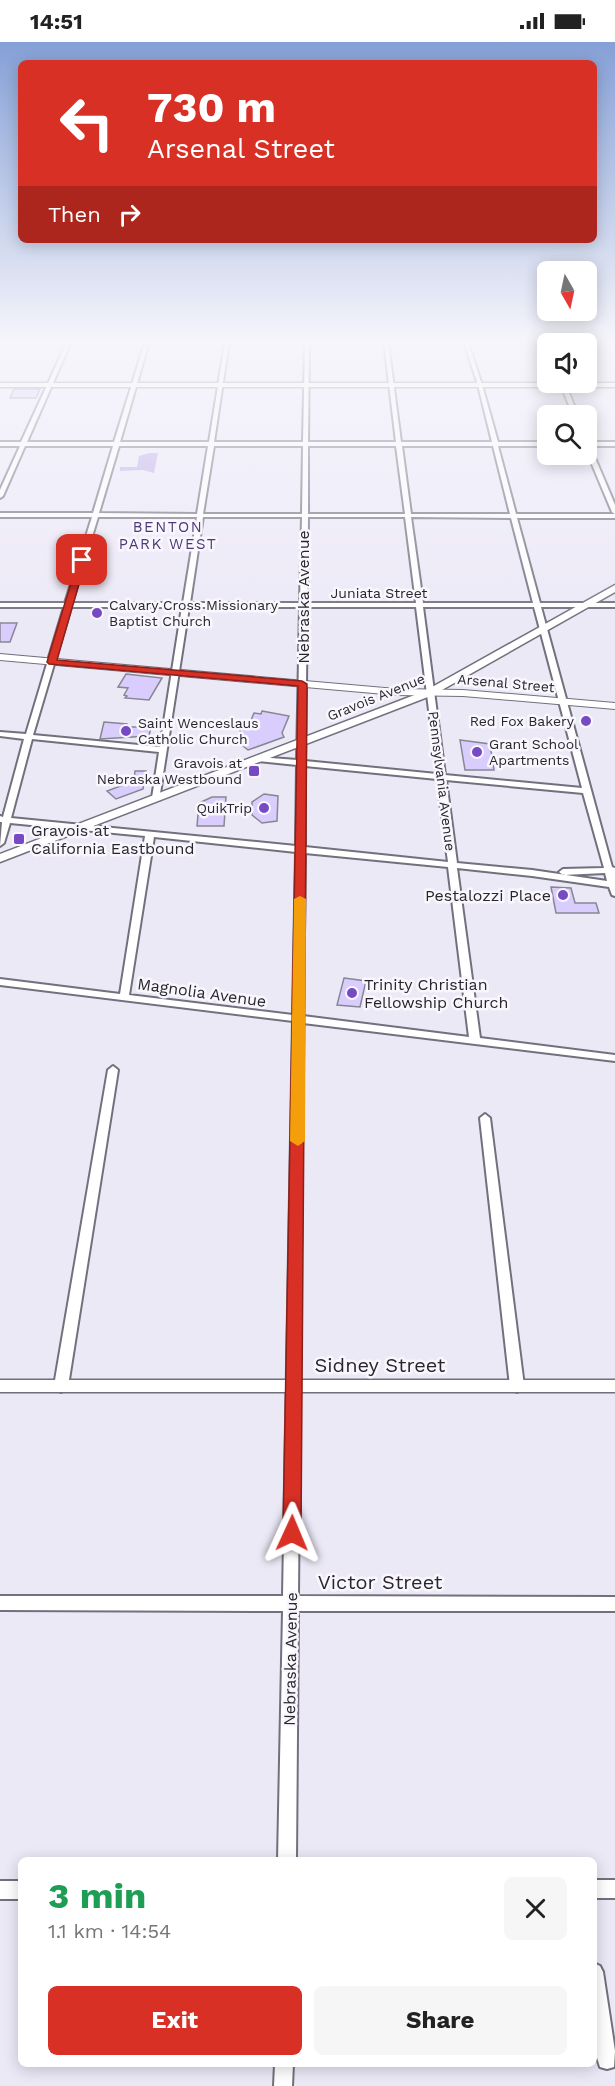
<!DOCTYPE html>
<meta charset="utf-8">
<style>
:root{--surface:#fff;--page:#f6f6f6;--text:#222;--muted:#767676;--accent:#d93025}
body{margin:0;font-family:"Work Sans",sans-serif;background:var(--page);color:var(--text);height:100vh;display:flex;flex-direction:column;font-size:22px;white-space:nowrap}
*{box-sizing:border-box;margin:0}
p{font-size:20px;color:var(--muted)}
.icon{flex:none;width:33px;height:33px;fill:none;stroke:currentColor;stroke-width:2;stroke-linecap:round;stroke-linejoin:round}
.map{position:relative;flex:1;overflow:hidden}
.panel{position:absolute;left:18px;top:1815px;width:579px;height:210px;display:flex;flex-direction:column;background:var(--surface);border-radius:9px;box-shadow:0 3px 15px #0003}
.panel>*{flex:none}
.banner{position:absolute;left:18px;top:18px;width:579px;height:183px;border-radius:9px;box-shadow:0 3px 15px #0003;background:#d93025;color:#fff;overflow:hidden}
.needle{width:39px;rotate:171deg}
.tools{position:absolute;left:537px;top:219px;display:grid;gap:12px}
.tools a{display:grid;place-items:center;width:60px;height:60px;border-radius:9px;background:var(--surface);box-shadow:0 3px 15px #0003;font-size:30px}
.pin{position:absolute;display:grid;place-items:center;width:51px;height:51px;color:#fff;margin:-26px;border-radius:12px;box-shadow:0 3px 9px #0006}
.me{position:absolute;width:66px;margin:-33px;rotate:1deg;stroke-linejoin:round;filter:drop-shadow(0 0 4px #0008)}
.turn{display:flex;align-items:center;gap:21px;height:126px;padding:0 30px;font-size:27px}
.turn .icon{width:78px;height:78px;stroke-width:2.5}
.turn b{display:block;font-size:42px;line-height:51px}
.then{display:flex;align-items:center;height:57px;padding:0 30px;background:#0003;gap:12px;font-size:22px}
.round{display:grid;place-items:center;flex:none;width:63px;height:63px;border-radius:9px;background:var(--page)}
.overview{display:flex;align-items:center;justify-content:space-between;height:102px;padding:0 30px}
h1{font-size:36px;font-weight:700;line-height:45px;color:#1e9e55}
.primary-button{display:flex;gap:12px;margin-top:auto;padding:12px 30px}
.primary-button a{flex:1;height:69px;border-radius:9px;background:var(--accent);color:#fff;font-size:24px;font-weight:700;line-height:69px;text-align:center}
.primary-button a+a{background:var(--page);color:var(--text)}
.status{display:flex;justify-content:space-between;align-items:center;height:42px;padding:0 30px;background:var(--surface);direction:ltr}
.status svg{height:16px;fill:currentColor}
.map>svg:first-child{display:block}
.green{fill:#bdade8}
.building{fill:#d9cdfe;stroke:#898693;stroke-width:1.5}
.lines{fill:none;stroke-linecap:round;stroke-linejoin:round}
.minor-casing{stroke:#73707d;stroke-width:4}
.tertiary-casing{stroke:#73707d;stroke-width:3}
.secondary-casing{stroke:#73707d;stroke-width:2}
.primary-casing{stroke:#73707d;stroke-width:3}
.minor{fill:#fff;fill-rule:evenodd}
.tertiary{fill:#fff;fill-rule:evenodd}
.secondary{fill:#fff;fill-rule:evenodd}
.primary{fill:#fff;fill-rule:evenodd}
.route{fill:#d93025;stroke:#8d1f18;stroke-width:1.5}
.slow{fill:#f59e0b}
.poi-dot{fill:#764ac2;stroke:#f9f7fd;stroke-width:2}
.labels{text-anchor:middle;stroke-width:5;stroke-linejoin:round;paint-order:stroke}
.far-street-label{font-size:14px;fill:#28262c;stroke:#f9f7fd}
.far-poi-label{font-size:14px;fill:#28262c;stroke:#f9f7fd;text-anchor:start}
.far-neighbourhood-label{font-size:15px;letter-spacing:1.5px;fill:#4d3975;stroke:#f9f7fd}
.street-label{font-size:16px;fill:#28262c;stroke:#f9f7fd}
.poi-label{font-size:16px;fill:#28262c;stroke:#f9f7fd;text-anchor:start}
.near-street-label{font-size:20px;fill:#28262c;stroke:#f9f7fd}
</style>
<div class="status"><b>14:51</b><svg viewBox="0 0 49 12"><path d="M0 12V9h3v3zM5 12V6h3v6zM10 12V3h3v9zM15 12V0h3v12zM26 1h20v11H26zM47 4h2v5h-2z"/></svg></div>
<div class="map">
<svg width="615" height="2044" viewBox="0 0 615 2044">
<rect width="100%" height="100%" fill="#ece9f7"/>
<!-- green -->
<path class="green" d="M149 411H158L154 431 143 428 120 429V425H137L139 414Z"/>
<!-- building -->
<g class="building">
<path d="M14 347H40L36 356H10Z"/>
<path d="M0 581H17L10 600H0Z"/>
<path d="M126 632 162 636 149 658 125 656 127 654 124 653 128 646 118 645Z"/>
<path d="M262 669 289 674 282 691 284 695 248 708 238 700H241L240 686 248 685 254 671 261 672Z"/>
<path d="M104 680 127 682V685H151L149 694 100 697Z"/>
<path d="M460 698 490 702 494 728H465Z"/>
<path d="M135 729H146L143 747 116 757 107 749 134 739Z"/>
<path d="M264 752 278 754 277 779 262 781 252 773V760Z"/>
<path d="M212 755H226L224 784H197L199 761Z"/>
<path d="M551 845 571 846 575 861H596L599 871H556Z"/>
<path d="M344 936 366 939 360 965 337 963Z"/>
</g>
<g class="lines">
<defs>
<g id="minor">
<path d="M67 300H71L27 400H114L145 300H149L120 400H209L225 300H229L214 400H303L305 300H309L308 400H396L384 300H388L401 400H492L478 343 464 300H468L482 343 498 400H548V404H498L516 472H615V476H517L540 561H615V565H541L612 825 615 826V854L612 853 609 845 532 834 457 826 480 996 615 1013V1019L303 981 298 1554 615 1555V1569H298L296 1818H278L283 1569 0 1568V1554H283L293 979 0 943V937L120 952 145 794 10 781 4 801 0 804 2 780H0V774L3 775 24 697 0 694V690L26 692 64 565H0V561H65L92 475H0V471H93L113 404H25L3 454 0 456V448L20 404H0V400H21ZM119 404H208L197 472 99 471ZM214 404H303L302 472H203ZM308 404H396L405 472H308ZM402 404H493L510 472H411ZM98 475H197L183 561H72ZM203 475H302L300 561H190ZM308 475H405L416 561H307ZM411 475 511 476 533 561H423ZM71 565H182L160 705 33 693ZM189 565H300L297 718 258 715 254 717 258 719 297 723 296 804 11 776 32 697 159 710 152 756 153 758H159ZM307 565H416L437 732 305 719ZM423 565H534L582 746 445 733ZM305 724 437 737 448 820 305 805ZM446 738 583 751 604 826 563 827 559 830 563 833 605 831 607 839 532 828 457 821ZM154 795 296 810 293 973 129 953ZM305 811 448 825 469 995 303 974Z"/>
<path d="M544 300H548V306Z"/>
<path d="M560 340H565L578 374H573Z"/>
<path d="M586 399 589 400H615V404H590L615 463V472L612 470 586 408Z"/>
<path d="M113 1024 118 1028 68 1344 66 1348 61 1350 56 1348 54 1344 108 1028Z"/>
<path d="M485 1072 490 1076 524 1344 522 1348 517 1350 512 1348 510 1344 480 1076Z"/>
<rect x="594" y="1838" width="21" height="18"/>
<rect x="0" y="1839" width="21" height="18"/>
<path d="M594 1921 600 1924 603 1930 615 2009 614 2025 607 2027 600 2025C589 1996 594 1952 594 1921Z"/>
<path d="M275 2022H293L292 2044H274Z"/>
</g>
<g id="tertiary">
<rect x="0" y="341" width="615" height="4"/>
<rect x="0" y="1338" width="615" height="12"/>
</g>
<path id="secondary" d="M0 612 396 647 463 648 615 661V667L463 654 396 653 0 618Z"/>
<path id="primary" d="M615 543V550L433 653 0 820V812L425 649Z"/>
</defs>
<!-- minor casing -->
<use href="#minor" class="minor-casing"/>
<!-- tertiary casing -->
<use href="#tertiary" class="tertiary-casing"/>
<!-- secondary casing -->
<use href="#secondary" class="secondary-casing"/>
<!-- primary casing -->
<use href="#primary" class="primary-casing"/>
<!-- minor -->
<use href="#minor" class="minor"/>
<!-- tertiary -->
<use href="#tertiary" class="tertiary"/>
<!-- secondary -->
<use href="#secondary" class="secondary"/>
<!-- primary -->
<use href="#primary" class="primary"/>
</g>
<!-- sky -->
<linearGradient id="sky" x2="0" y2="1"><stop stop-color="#85a0d6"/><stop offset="0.51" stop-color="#f6f5fb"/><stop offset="1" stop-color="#f6f5fb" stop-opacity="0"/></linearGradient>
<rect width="615" height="587" fill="url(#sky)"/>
<!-- route -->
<path class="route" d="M82 515 86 518 57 618 302 639 307 642 301 1491 298 1497 292 1499 285 1497 283 1491 298 644 49 622 47 620 78 518Z"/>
<!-- slow -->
<path class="slow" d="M300 854 306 857 305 1099 298 1104 290 1099 294 857Z"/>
<!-- markers -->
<g class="poi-dot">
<circle cx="97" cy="571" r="6"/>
<circle cx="586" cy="679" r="6"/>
<circle cx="126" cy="689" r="6"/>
<circle cx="477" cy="710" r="6"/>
<rect x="248" y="723" width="12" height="12" rx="3"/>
<circle cx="264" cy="766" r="6"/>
<rect x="13" y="791" width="12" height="12" rx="3"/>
<circle cx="563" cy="853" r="6"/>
<circle cx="352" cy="951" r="6"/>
</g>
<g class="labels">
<!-- far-street labels -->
<g class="far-street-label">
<text x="379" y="556">Juniata Street</text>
<text transform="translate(506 641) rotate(5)" y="5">Arsenal Street</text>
<text transform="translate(376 655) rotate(-22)" y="5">Gravois Avenue</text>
<text transform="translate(442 739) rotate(83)" y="5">Pennsylvania Avenue</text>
</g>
<!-- far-poi labels -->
<g class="far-poi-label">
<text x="109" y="568">Calvary Cross Missionary<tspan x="109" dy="16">Baptist Church</tspan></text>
<text x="574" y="684" text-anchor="end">Red Fox Bakery</text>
<text x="138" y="686">Saint Wenceslaus<tspan x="138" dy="16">Catholic Church</tspan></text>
<text x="489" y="707">Grant School<tspan x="489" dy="16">Apartments</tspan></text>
<text x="242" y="726" text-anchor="end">Gravois at<tspan x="242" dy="16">Nebraska Westbound</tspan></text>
<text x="252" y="771" text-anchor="end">QuikTrip</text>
</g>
<!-- far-neighbourhood labels -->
<g class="far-neighbourhood-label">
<text x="168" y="490">BENTON<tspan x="168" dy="17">PARK WEST</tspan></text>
</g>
<!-- street labels -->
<g class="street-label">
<text transform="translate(303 555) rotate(-90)" y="6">Nebraska Avenue</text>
<text transform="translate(202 950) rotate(8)" y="6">Magnolia Avenue</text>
<text transform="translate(290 1617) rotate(-89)" y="6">Nebraska Avenue</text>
</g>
<!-- poi labels -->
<g class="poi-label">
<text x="31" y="794">Gravois at<tspan x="31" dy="18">California Eastbound</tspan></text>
<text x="551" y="859" text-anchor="end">Pestalozzi Place</text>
<text x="364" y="948">Trinity Christian<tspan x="364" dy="18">Fellowship Church</tspan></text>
</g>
<!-- near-street labels -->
<g class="near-street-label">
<text x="380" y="1330">Sidney Street</text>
<text x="380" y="1547">Victor Street</text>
</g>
</g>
</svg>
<div class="tools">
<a><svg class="needle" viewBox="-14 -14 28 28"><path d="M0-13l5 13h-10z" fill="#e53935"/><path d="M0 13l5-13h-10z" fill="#767676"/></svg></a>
<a><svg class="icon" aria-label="sound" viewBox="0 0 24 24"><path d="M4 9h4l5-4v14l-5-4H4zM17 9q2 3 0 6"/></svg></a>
<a><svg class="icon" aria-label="search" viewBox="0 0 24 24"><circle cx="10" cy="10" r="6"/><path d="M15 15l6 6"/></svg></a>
</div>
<div class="pin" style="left:82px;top:518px;background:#d93025"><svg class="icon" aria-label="arrive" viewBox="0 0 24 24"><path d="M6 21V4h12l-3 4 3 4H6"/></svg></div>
<svg class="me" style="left:292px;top:1491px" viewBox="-20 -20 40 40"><path d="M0-17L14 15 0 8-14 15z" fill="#d93025" stroke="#fff" stroke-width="4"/></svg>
<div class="banner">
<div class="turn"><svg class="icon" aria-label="left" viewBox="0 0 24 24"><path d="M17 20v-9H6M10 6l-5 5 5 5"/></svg><div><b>730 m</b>Arsenal Street</div></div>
<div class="then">Then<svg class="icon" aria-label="right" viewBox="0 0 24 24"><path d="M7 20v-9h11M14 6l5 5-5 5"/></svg></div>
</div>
<section class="panel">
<div class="overview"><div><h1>3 min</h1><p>1.1 km · 14:54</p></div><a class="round"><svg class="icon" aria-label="close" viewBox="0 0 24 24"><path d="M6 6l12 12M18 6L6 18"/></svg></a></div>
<div class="primary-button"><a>Exit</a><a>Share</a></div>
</section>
</div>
